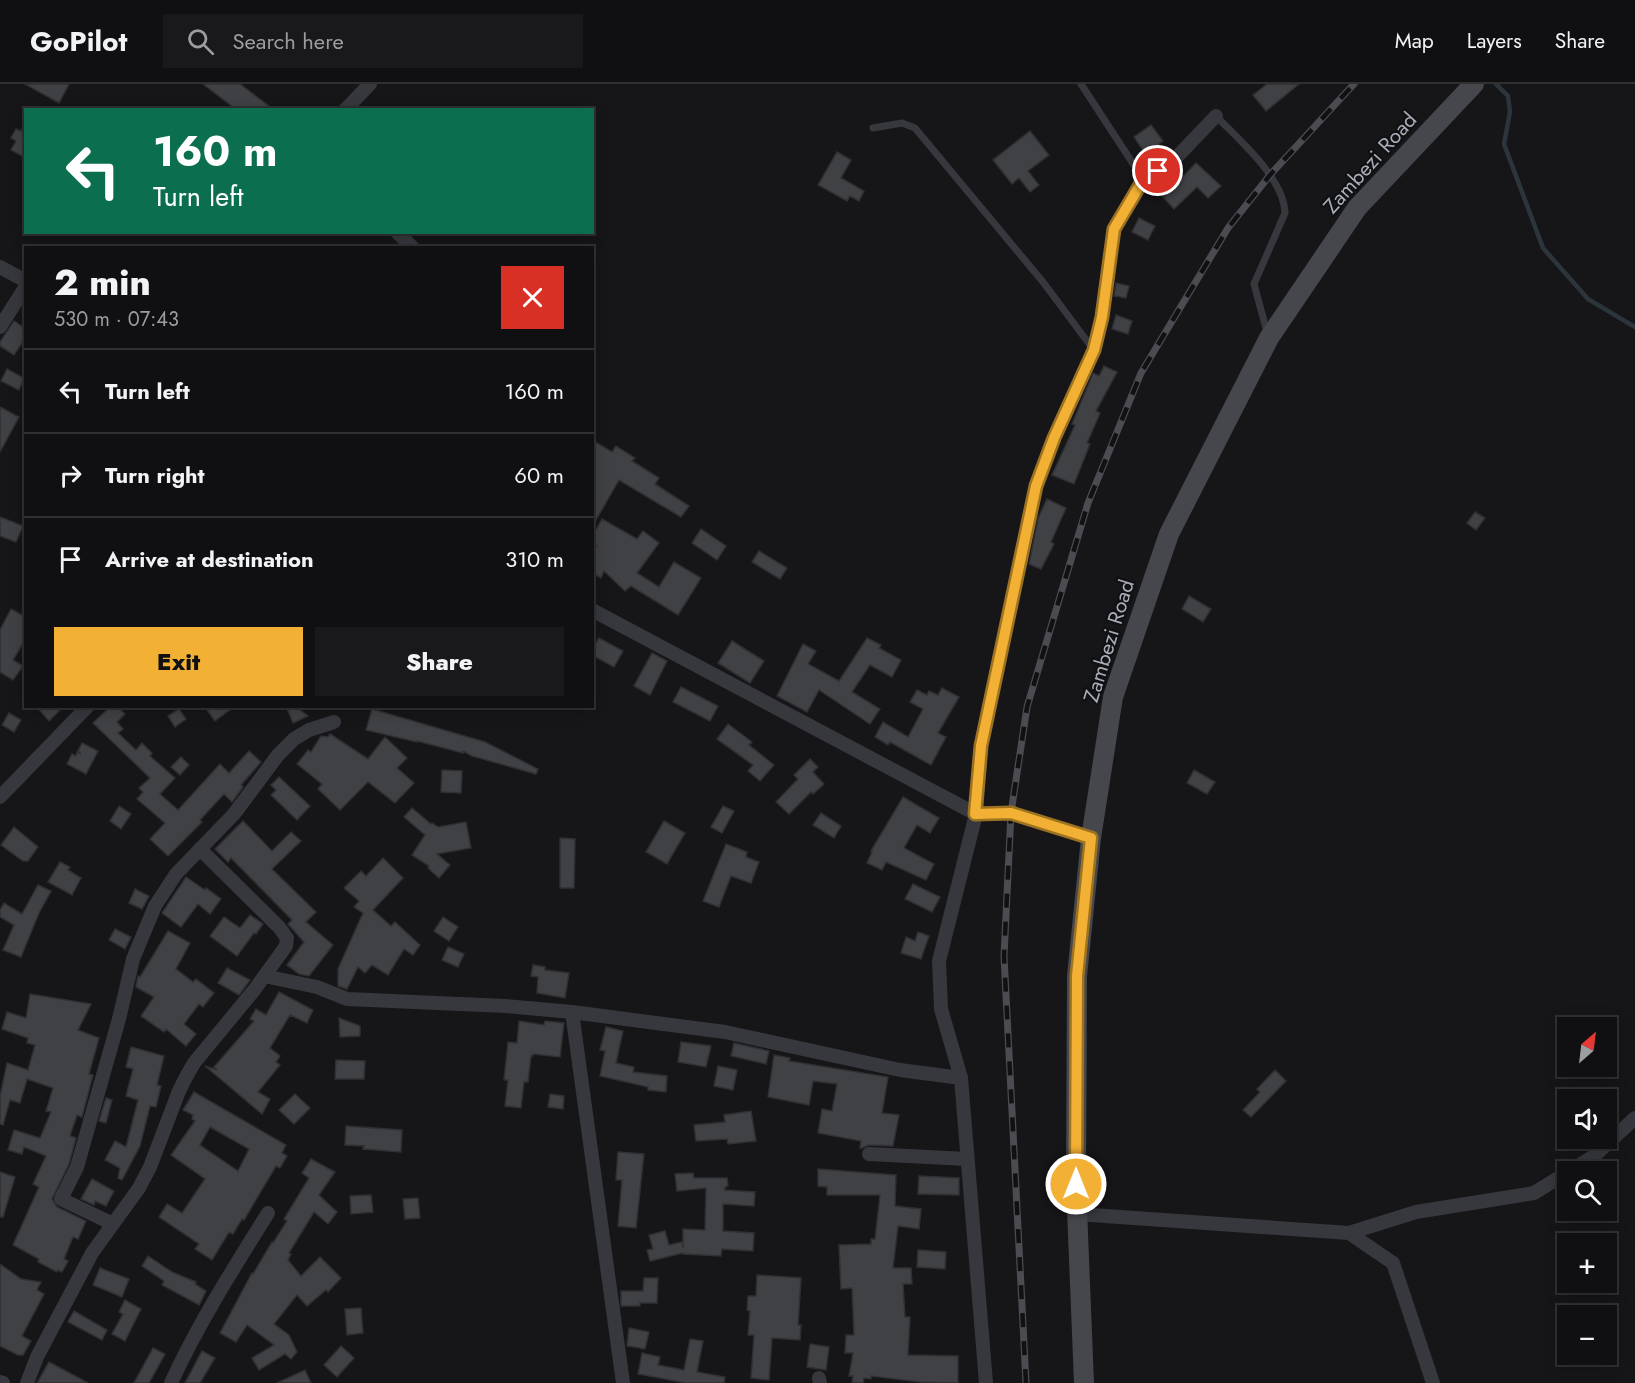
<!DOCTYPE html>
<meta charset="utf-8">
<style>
:root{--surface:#101012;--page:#19191b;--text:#f1f3f6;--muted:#9c9d9f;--line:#303032;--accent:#f2b134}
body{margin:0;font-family:Jost,sans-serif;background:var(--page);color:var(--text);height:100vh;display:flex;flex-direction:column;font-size:22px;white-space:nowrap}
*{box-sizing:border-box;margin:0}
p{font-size:20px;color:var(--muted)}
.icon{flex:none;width:33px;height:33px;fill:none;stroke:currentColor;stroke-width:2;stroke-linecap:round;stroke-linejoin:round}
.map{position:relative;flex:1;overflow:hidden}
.drawer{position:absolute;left:24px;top:162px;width:570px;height:462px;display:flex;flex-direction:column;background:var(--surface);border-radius:0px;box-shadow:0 3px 15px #0003,0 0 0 2px var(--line)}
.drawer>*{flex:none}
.top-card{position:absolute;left:24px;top:24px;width:570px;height:126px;border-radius:0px;box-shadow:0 3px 15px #0003,0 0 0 2px var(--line);background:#0b6e4f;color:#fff;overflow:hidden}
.needle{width:39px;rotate:28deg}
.controls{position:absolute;left:1557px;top:933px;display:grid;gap:12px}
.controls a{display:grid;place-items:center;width:60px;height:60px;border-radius:0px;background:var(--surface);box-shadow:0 3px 15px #0003,0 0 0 2px var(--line);font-size:30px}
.pin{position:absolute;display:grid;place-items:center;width:51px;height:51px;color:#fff;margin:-26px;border:3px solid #fff;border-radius:50%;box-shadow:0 2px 6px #0007}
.me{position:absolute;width:66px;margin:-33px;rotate:0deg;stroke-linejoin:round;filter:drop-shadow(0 0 4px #0008)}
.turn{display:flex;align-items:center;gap:21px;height:126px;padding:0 30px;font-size:27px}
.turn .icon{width:78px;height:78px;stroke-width:2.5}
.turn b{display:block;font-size:42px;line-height:51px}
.round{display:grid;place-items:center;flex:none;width:63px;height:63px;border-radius:0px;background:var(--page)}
.head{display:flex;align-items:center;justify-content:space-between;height:102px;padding:0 30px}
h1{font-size:36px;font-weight:800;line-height:45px}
.cta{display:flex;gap:12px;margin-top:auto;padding:12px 30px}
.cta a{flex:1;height:69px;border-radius:0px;background:var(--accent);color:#111;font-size:24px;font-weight:800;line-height:69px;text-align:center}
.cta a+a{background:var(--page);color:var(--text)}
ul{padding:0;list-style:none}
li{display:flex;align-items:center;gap:18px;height:84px;padding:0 30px;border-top:2px solid var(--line)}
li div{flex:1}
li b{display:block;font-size:22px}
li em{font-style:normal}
header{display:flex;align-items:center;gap:36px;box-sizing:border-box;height:84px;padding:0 30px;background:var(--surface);border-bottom:2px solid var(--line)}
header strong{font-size:28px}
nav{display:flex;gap:33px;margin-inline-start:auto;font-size:21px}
.search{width:420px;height:54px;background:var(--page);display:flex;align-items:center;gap:15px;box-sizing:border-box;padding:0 21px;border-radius:0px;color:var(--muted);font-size:22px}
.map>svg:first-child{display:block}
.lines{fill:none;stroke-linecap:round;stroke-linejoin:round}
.stream{stroke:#2c353c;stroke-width:4.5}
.building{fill:#404145;stroke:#303034;stroke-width:1.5;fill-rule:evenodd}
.service{stroke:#37383d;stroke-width:7}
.minor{stroke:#37383d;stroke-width:14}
.secondary{stroke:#45474d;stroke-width:20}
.rail-casing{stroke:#4a4c52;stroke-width:7}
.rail{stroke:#111113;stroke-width:4.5;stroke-dasharray:14;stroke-linecap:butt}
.route-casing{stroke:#9d7322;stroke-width:15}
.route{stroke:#f2b134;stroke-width:10}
.labels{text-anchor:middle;stroke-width:4.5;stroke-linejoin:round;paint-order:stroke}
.street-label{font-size:21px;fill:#a8adb8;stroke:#111113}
</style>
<header>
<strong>GoPilot</strong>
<div class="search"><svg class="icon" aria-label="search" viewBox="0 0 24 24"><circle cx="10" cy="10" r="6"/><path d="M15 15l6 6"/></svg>Search here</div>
<nav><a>Map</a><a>Layers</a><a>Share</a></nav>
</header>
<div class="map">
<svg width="1635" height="1299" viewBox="0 0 1635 1299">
<rect width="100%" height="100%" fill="#161618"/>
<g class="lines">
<!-- stream -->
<path class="stream" d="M1496 0 1508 12 1510 28 1504 60 1543 164 1588 215 1635 243"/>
</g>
<!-- building -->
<g class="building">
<path d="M25 0H69L59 19Z"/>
<path d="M203 0H240L274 26H237Z"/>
<path d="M1267 0H1299L1266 27 1253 11Z"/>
<path d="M26 39V74L11 66 16 57 11 54 16 45 21 47Z"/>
<path d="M1151 41 1163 57 1159 60 1164 67 1150 77 1134 53Z"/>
<path d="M1030 47 1049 71 1028 87 1039 101 1030 108 1019 94 1012 100 993 76Z"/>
<path d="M837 68 851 76 841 94 864 107 859 117 850 112 847 117 818 101Z"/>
<path d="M1196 79 1221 102 1208 114 1197 103 1174 125 1163 113Z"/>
<path d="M1139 134 1155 142 1148 156 1132 148Z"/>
<path d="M1116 199 1129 202 1126 214 1114 212Z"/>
<path d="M1116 231 1132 237 1128 250 1112 245Z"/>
<path d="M14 237 26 245V253L14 271 0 262V258Z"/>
<path d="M1104 282 1117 288 1096 327 1100 329 1087 359 1090 360 1074 400 1052 391 1075 341 1072 340 1093 289 1099 292Z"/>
<path d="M7 285 24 294 19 306 1 297Z"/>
<path d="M0 323 19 333 0 368Z"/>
<path d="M592 356 612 368 616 362 635 374 632 377 659 394 655 400 689 422 681 433 619 396 592 443Z"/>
<path d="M1047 415 1066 424 1051 458 1054 460 1041 485 1029 480 1038 434Z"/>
<path d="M1475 428 1485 434 1476 446 1467 439Z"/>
<path d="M0 433 23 442 16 458 0 452Z"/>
<path d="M602 435 637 455 643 447 659 459 637 489 659 503 674 478 701 494 678 531 631 502 625 507 604 487 601 494 592 489V469L597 462 592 459V453Z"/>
<path d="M701 445 726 462 717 476 692 459Z"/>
<path d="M759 467 787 484 780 495 752 478Z"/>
<path d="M1189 512 1211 525 1203 538 1182 525Z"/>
<path d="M11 525 26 533V554L13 576 23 582 13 596 0 588V546Z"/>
<path d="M599 554 623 567 614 583 592 571V565Z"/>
<path d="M867 554 881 561 879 564 901 576 892 593 870 581 852 608 880 625 870 640 819 606 807 628 777 612 803 560 816 567 808 580 839 597Z"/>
<path d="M732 557 764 577 750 599 718 579Z"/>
<path d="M652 569 667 577 650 611 634 602Z"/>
<path d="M681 603 718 622 710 637 673 618Z"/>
<path d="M942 604 959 613 938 649 946 653 931 681 890 658 888 661 875 653 883 638 908 653 923 625 910 618 917 606 927 611 929 607 938 611Z"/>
<path d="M36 622H64L49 637Z"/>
<path d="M111 622H117L125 630 117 638 123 645 118 649 136 666 142 659 152 669 150 672 175 694 160 710 178 726 220 680 229 689 249 667 261 678 241 701 243 703 232 718 224 710 200 736 202 738 168 772 150 755 165 739 137 715 143 708 139 704 150 694 93 639Z"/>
<path d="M204 622H235L215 637Z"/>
<path d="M286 622H295L308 632 293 639Z"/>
<path d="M179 625 186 635 175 643 168 632Z"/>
<path d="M372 625 485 658 538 685 536 690 472 672 463 667V669L417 657V658L366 646Z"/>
<path d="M9 629 21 636 14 648 2 641Z"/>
<path d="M728 640 752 658 749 661 774 681 760 697 748 687 753 681 717 655Z"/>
<path d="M330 650 368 675 385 653 407 674 397 684 414 699 395 719 368 698 340 726 318 705 322 700 297 680 308 666 311 668 321 652 328 653Z"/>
<path d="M82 659 98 667 86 690 67 680 72 670 76 672 77 668 81 670 78 667Z"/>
<path d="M181 673 189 681 180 691 171 683Z"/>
<path d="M810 675 818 683 813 688 824 700 813 710 811 708 789 730 776 718 798 695 794 691Z"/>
<path d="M442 686 462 687 461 709 441 708Z"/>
<path d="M1194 686 1215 698 1207 710 1187 699Z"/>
<path d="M279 693 310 722 297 736 271 711 276 706 271 701Z"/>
<path d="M903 713 939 734 930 749 917 741 904 764 934 780 926 796 886 778 882 786 867 779 872 768 871 767Z"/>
<path d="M119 722 131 730 121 745 110 737Z"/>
<path d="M723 722 734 727 722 749 711 743Z"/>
<path d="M412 724 431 740 432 739 438 743 466 738 471 764 437 770 450 781 439 794 428 784 429 782 412 771 425 751 404 733Z"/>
<path d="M821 729 841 742 834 754 813 741Z"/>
<path d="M243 737 272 767 291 748 301 757 272 785 316 828 306 838 333 861 309 892 299 890 287 881 304 858 288 840 292 836 231 774 228 778 215 765Z"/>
<path d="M664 737 685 749 667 780 646 768Z"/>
<path d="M14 743 38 763 28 777H23L1 761Z"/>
<path d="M560 754 575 755 574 804H560Z"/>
<path d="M726 760 747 768 746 773 759 778 751 799 731 792 719 823 703 817Z"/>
<path d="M383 774 403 794 373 826 391 842 395 838 420 861 413 871 404 865 388 891 372 881 365 889 358 883 347 905 338 902V885L363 829 354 823 359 817 344 804 361 787 366 792Z"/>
<path d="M60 778 70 783 68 786 81 794 72 811 48 798Z"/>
<path d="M186 793 205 806 206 804 221 815 210 830 198 820 181 843 162 829Z"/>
<path d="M913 800 940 813 932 828 905 815Z"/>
<path d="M38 801 51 807 39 829 21 873 3 866 14 841 0 833V826L4 819 22 830Z"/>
<path d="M135 805 149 812 142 825 129 819Z"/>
<path d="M250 831 263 840 256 850 254 849 237 872 210 852 224 833 240 844Z"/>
<path d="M443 833 458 843 449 857 434 847Z"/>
<path d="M115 845 131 853 125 865 109 856Z"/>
<path d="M168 847 190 859 176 885 193 898 196 895 214 909 203 923 199 920 184 940 196 950 186 962 166 945 164 948 141 932 154 913 136 903 138 892 140 893Z"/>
<path d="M918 848 929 852 921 875 901 869 906 853 915 857Z"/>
<path d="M448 863 464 870 458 883 442 876Z"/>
<path d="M533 881 545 883V886L569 889 565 914 537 909 538 893 531 892Z"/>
<path d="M227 884 250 896 239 911 218 899Z"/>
<path d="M279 908 313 926 307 939 290 931 270 964 280 972 276 978 280 981 258 1008 270 1015 262 1030 205 982 217 986 214 983 254 937 250 935 256 925 266 931Z"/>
<path d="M30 910 91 920 78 946 99 954 89 990 93 991 82 1033 77 1031 70 1052 76 1054 69 1080 52 1115 57 1123 86 1137 78 1155 73 1153 64 1175 68 1177 62 1188 58 1186 57 1188 38 1178 39 1175 13 1161 39 1103 33 1100 46 1072 24 1063 22 1070 8 1066 14 1046 40 1054 51 1028 46 1027 53 1004 27 995 20 1019 10 1016 3 1041 0 1040V1012L7 979 28 986 35 961 27 959 28 954 2 945 7 928 26 934Z"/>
<path d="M339 934 360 942V952L340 953Z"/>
<path d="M519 937 544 941 545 937 564 939 560 973 533 970V972H531L528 998H524L521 1024 505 1022 508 996H504L508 958 517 959Z"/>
<path d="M606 943 623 947 616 979 634 983 633 988 667 992 666 1008 648 1006V1003L600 992 605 967 600 966Z"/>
<path d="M681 958 711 962 706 983 678 978Z"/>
<path d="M734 959 769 967 766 980 731 972Z"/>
<path d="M131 963 164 972 157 1001 161 1002 156 1023 150 1022 140 1062 122 1096 118 1094 120 1084 105 1076 115 1057 126 1063 138 1016 126 1012 133 985 126 983Z"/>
<path d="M774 971 790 974 789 977 888 993 882 1029 899 1031 893 1062 869 1061 862 1064H860L861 1057 818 1049 822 1025 832 1027 837 1000 813 997 809 1021 768 1013Z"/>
<path d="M336 976 365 977 364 995H335Z"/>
<path d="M718 982 737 986 733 1006 714 1002Z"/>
<path d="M1275 986 1286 997 1251 1033 1243 1026 1260 1008 1257 1005Z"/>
<path d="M194 1008 286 1061 282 1069 287 1072 280 1084 276 1082 244 1136 242 1135 233 1150 229 1148 212 1176 195 1165 199 1160 159 1133 167 1120 182 1129 205 1095 171 1071 195 1037 192 1035 193 1031 183 1026ZM210 1043 249 1065 238 1087 200 1061Z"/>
<path d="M295 1010 310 1024 294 1040 279 1026Z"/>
<path d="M550 1010 564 1012 563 1025 548 1023Z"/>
<path d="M106 1014 112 1016 106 1039 99 1037Z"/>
<path d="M751 1027 756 1057 728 1060 727 1055 696 1057 694 1041 725 1038 724 1031Z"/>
<path d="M346 1042 402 1046 401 1068 363 1065 364 1062 345 1061Z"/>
<path d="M618 1068 644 1070 636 1144 618 1142 622 1096H616Z"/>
<path d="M311 1075 335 1088 319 1111 337 1128 328 1140 314 1128 289 1169 291 1170 288 1176 301 1192 320 1173 341 1194 328 1208 326 1206 307 1222 297 1211 274 1240 289 1251 297 1268 291 1275 285 1270 259 1286 252 1274 274 1261 247 1241 236 1258 220 1249 252 1189 253 1190 272 1158 273 1159 287 1137 284 1135 309 1094 302 1089Z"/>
<path d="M818 1085 896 1091 895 1122 921 1125 919 1145 898 1142 893 1184H911L912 1200H903L905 1233H910L908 1271 958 1272V1299L920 1298 871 1292V1295L864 1294 863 1299H852L853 1292H849L853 1269H845L846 1251H854L852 1204 841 1205 839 1161 871 1160V1155H875L880 1111H827V1103L818 1102Z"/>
<path d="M0 1088 15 1093 3 1133H0Z"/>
<path d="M693 1089 694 1094H727L728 1102 725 1103V1106L755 1108 754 1122 723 1120V1147L754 1149 753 1167 722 1165 721 1172 683 1170V1169L650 1177 647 1166 653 1165 649 1151 665 1147 669 1161 682 1158 683 1164V1145L705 1146 706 1104 677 1107 675 1090Z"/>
<path d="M919 1092 959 1094V1111L918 1110Z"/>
<path d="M92 1095 114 1107 106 1122 95 1117 94 1121 81 1115Z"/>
<path d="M371 1111 373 1128 351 1130 350 1112Z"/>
<path d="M418 1114 420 1134 405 1135 403 1115Z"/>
<path d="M918 1166 946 1168 945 1185 917 1183Z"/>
<path d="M148 1172 172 1188 196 1198 195 1200 206 1207 199 1221 162 1201 164 1197 142 1182Z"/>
<path d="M0 1180 21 1195 41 1198 37 1206 44 1210 22 1252 31 1257 23 1271H18L0 1262Z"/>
<path d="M100 1184 129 1195 122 1213 93 1201Z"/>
<path d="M757 1191 801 1194 798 1241H801L800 1256 772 1254 769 1296 751 1294 754 1251H748L750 1227 747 1226 748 1212H756Z"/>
<path d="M644 1194H658L657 1219H640V1222H621V1207H643Z"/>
<path d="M125 1216 141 1225 125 1257 112 1250 123 1230 119 1228Z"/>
<path d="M361 1224 363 1249 347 1251 345 1225Z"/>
<path d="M74 1227 107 1246 102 1256 68 1238Z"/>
<path d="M629 1244 649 1248 645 1265 627 1262Z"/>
<path d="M690 1255 703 1257 697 1288 725 1293 724 1299H686L638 1290 642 1269 660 1273 658 1281 684 1286Z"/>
<path d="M810 1260 829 1263 826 1286 807 1283Z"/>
<path d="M341 1262 354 1274 337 1293 324 1281Z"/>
<path d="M153 1264 165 1270 149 1299H134Z"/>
<path d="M202 1267 215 1274 200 1299H185Z"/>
<path d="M49 1278 88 1299H37Z"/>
<path d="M305 1286 311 1299H277Z"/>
</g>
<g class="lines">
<!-- service -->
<g class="service">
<path d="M1081 0 1143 95"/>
<path d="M1216 32C1239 56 1284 94 1285 129L1254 200 1267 248"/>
<path d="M873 44 902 39 915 44 1043 198 1093 265"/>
</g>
<!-- minor -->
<g class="minor">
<path d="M345 26 370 0"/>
<path d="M397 148 413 164"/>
<path d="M0 183 26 197"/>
<path d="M0 243 26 202"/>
<path d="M592 526 976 730 1011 729 1091 754"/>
<path d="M0 713 88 622"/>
<path d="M264 892 317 903 347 915 505 922 572 928"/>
<path d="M869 1070 967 1075"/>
<path d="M1569 1088 1594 1072 1635 1034"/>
<path d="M1077 1130 1349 1149 1416 1128 1534 1109 1568 1088"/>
<path d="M113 1140 61 1115 77 1083 119 935 133 875 155 822 176 790 234 730 278 671 294 655 309 646 334 638"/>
<path d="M1349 1149 1393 1179 1433 1299"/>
<path d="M819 1294 820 1299"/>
<path d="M0 1298 3 1299"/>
<path d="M27 1299 37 1273 92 1169 139 1104 150 1083 179 1007 186 993 194 979 255 905 286 862 287 854 279 843 200 765"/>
<path d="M171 1299C198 1240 233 1185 268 1129"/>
<path d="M623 1299 572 928 725 948 900 986 961 994"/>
<path d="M986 1299 961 994 941 925 939 877 976 730 981 662 1036 402 1054 354 1094 266 1102 233 1114 145 1143 95 1172 78 1216 32"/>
</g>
<!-- secondary -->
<path class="secondary" d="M1084 1299 1076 1100 1077 892 1091 754 1113 613 1169 450 1269 254 1357 124 1474 0"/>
<defs>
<path id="rail" d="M1026 1299 1004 872 1011 729 1027 623 1088 419 1141 289 1228 144 1270 91 1354 0"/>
</defs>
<!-- rail casing -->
<use href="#rail" class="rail-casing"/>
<!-- rail -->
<use href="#rail" class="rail"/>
</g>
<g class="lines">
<defs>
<path id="route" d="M1076 1100 1077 892 1091 754 1011 729 975 730 981 662 1036 402 1054 354 1094 266 1102 233 1114 145 1143 96 1158 87"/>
</defs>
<!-- route casing -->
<use href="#route" class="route-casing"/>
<!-- route -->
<use href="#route" class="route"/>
</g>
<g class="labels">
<!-- street labels -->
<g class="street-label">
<text transform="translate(1370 79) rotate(-48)" y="7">Zambezi Road</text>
<text transform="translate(1109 557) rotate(-73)" y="7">Zambezi Road</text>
</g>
</g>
</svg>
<div class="controls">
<a><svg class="needle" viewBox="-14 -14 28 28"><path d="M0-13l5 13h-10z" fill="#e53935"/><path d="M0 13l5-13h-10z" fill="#9c9d9f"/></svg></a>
<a><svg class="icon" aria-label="sound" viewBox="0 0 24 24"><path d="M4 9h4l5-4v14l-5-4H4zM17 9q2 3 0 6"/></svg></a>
<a><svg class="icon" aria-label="search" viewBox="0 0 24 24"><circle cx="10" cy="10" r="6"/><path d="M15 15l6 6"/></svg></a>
<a>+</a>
<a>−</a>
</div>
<div class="pin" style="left:1158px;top:87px;background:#d93025"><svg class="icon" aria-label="arrive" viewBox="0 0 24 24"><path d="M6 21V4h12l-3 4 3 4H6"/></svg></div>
<svg class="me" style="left:1076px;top:1100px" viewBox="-20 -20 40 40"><circle r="17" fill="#f2b134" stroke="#fff" stroke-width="3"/><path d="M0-11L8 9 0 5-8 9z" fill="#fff"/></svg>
<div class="top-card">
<div class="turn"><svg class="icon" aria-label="left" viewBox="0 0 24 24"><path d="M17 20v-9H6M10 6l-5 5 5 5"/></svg><div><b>160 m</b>Turn left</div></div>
</div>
<section class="drawer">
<div class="head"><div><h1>2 min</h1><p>530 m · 07:43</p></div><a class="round" style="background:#d93025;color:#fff"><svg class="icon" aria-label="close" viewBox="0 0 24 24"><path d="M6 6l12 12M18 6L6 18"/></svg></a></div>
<ul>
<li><svg class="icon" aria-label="left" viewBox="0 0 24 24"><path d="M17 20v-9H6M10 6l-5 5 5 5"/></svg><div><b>Turn left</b></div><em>160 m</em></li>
<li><svg class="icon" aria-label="right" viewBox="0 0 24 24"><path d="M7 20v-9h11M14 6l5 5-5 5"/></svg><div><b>Turn right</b></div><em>60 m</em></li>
<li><svg class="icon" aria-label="arrive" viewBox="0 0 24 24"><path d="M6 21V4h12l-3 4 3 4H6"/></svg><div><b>Arrive at destination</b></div><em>310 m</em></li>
</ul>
<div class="cta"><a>Exit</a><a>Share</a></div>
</section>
</div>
